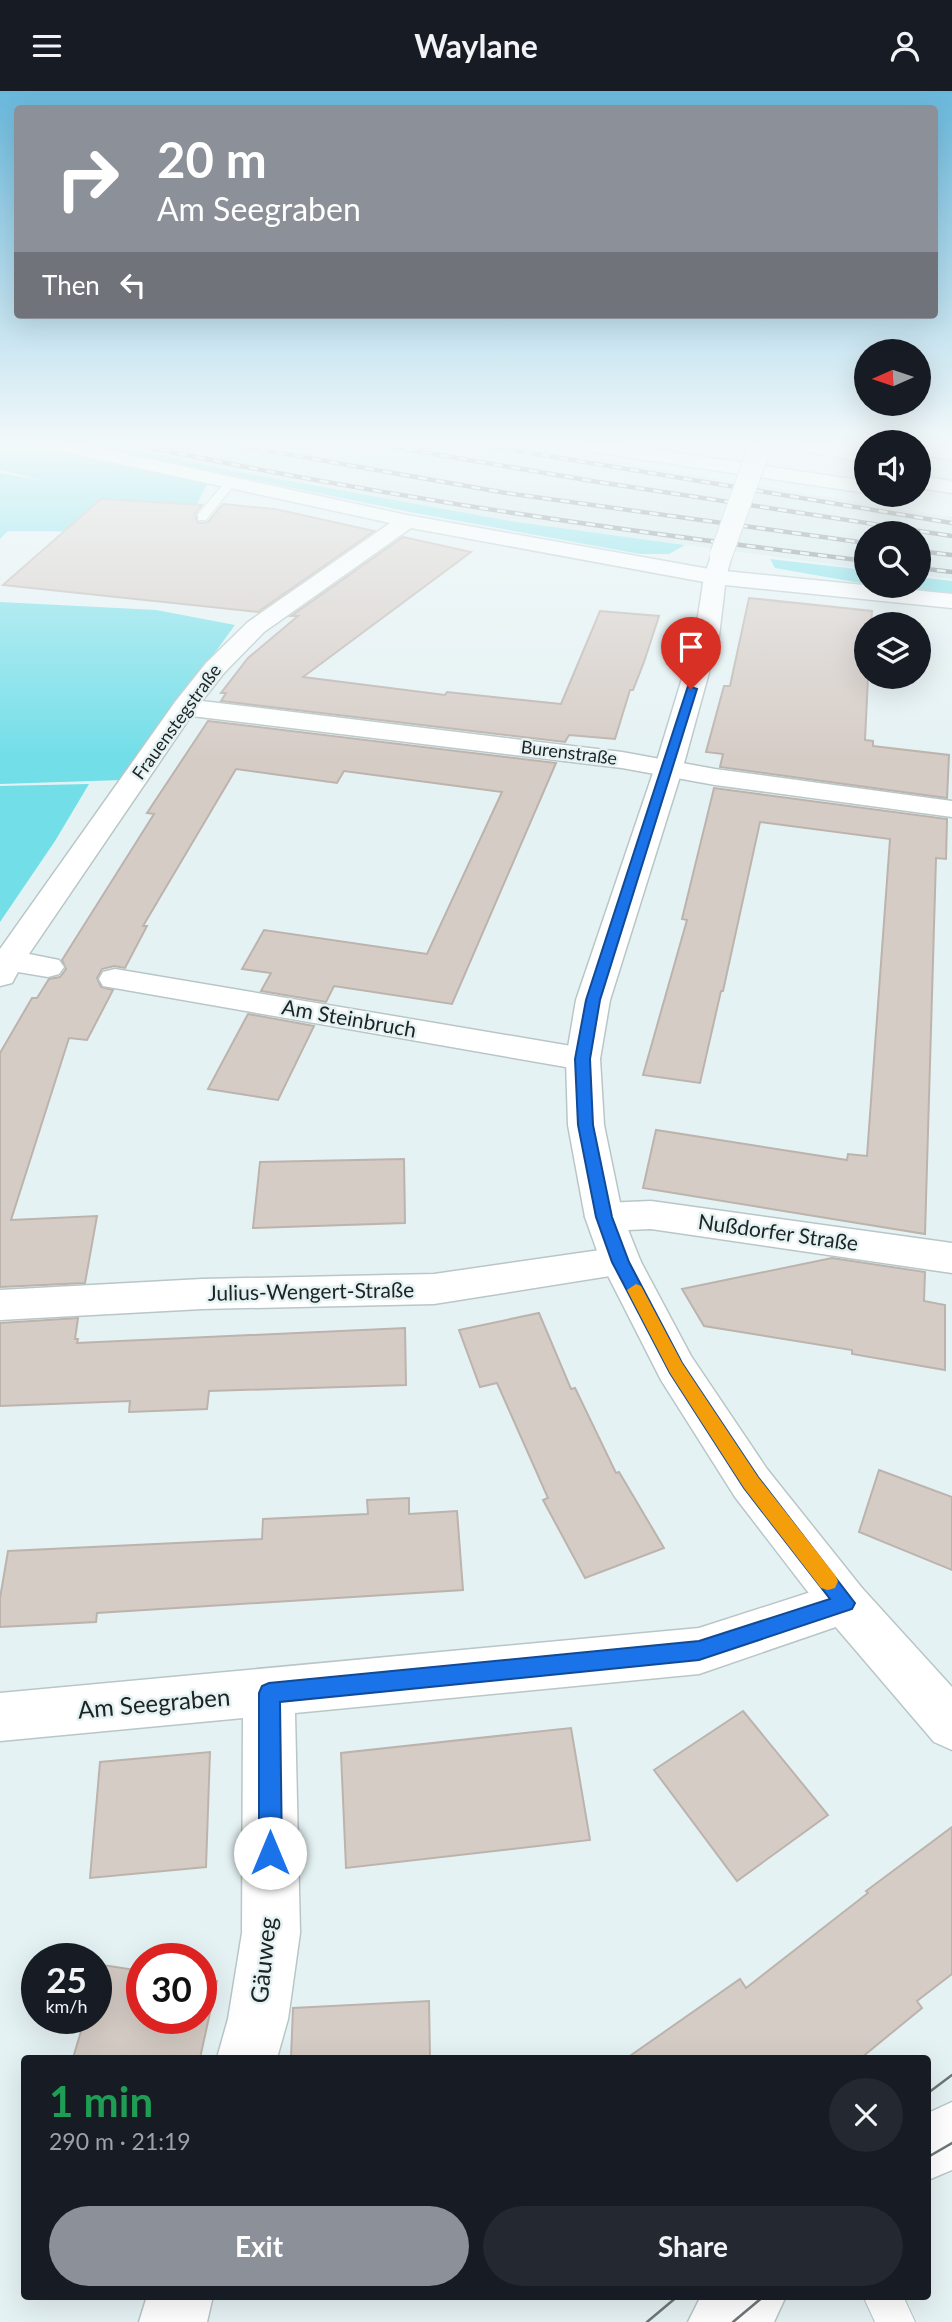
<!DOCTYPE html>
<meta charset="utf-8">
<style>
:root{--surface:#171b24;--page:#242831;--text:#f1f3f6;--muted:#9ea1a6;--accent:#8c9099}
body{margin:0;font-family:Lato,sans-serif;background:var(--page);color:var(--text);height:100vh;display:flex;flex-direction:column;font-size:26px;white-space:nowrap}
*{box-sizing:border-box;margin:0}
p{font-size:23px;color:var(--muted)}
.icon{flex:none;width:38px;height:38px;fill:none;stroke:currentColor;stroke-width:2;stroke-linecap:round;stroke-linejoin:round}
.map{position:relative;flex:1;overflow:hidden}
.drawer{position:absolute;left:21px;top:1964px;width:910px;height:245px;display:flex;flex-direction:column;background:var(--surface);border-radius:7px;box-shadow:0 7px 28px #0002}
.drawer>*{flex:none}
.top-card{position:absolute;left:14px;top:14px;width:924px;height:214px;border-radius:7px;box-shadow:0 7px 28px #0002;background:#8c9099;color:#fff;overflow:hidden}
.needle{width:46px;rotate:267deg}
.buttons{position:absolute;left:854px;top:248px;display:grid;gap:14px}
.buttons a{display:grid;place-items:center;width:77px;height:77px;border-radius:50%;background:var(--surface);box-shadow:0 7px 28px #0002;font-size:35px}
.speed{position:absolute;left:21px;top:1852px;display:flex;gap:14px;font-size:35px;font-weight:700;text-align:center}
.speed>*{display:grid;place-content:center;width:91px;height:91px;border-radius:50%;background:var(--surface);box-shadow:0 7px 28px #0002;line-height:1}
.speed small{font-size:18px;font-weight:400}
.speed .limit{border:10px solid #d22;background:#fff;color:#111}
.pin{position:absolute;display:grid;place-items:center;width:60px;height:60px;color:#fff;margin:-72px -30px;border-radius:50% 50% 50% 0;rotate:-45deg;box-shadow:0 0 7px #0007}
.pin .icon{rotate:45deg}
.me{position:absolute;width:77px;margin:-38px;rotate:0deg;stroke-linejoin:round;filter:drop-shadow(0 0 5px #0008)}
.turn{display:flex;align-items:center;gap:24px;height:147px;padding:0 28px;font-size:32px}
.turn .icon{width:91px;height:91px;stroke-width:2.5}
.turn b{display:block;font-size:49px;line-height:60px}
.then{display:flex;align-items:center;height:66px;padding:0 28px;background:#0003;gap:14px;font-size:26px}
.round{display:grid;place-items:center;flex:none;width:74px;height:74px;border-radius:37px;background:var(--page)}
.headline{display:flex;align-items:center;justify-content:space-between;height:119px;padding:0 28px}
h1{font-size:42px;font-weight:700;line-height:52px;color:#1e9e55}
.primary-button{display:flex;gap:14px;margin-top:auto;padding:14px 28px}
.primary-button a{flex:1;height:80px;border-radius:42px;background:var(--accent);color:#fff;font-size:28px;font-weight:700;line-height:80px;text-align:center}
.primary-button a+a{background:var(--page);color:var(--text)}
header{display:flex;justify-content:space-between;align-items:center;height:91px;padding:0 28px;background:var(--surface);font-size:32px;font-weight:700}
.map>svg:first-child{display:block}
.built{fill:#d1e7e9}
.green{fill:#72dee8}
.building{fill:#d6ccc6;stroke:#bdb3ad;stroke-width:2}
.lines{fill:none;stroke-linecap:round;stroke-linejoin:round}
.lane-casing{stroke:#b9c6c7;stroke-width:2}
.street-casing{stroke:#b9c6c7;stroke-width:3}
.secondary-casing{stroke:#b9c6c7;stroke-width:3}
.highway-casing{stroke:#b9c6c7;stroke-width:3}
.lane{fill:#fff;fill-rule:evenodd}
.street{fill:#fff;fill-rule:evenodd}
.secondary{fill:#fff;fill-rule:evenodd}
.highway{fill:#fff;fill-rule:evenodd}
.tram{stroke:#6e7677;stroke-width:2.5}
.rail-casing{stroke:#6e7677;stroke-width:4.5}
.rail{stroke:#e5f2f4;stroke-width:2.5;stroke-dasharray:9;stroke-linecap:butt}
.secondary-bridge-casing{stroke:#b9c6c7;stroke-width:24;stroke-linecap:butt}
.secondary-bridge{stroke:#fff;stroke-width:22}
.route{fill:#1a73e8;stroke:#114b97;stroke-width:2}
.slow{fill:#f59e0b}
.labels{text-anchor:middle;stroke-width:5;stroke-linejoin:round;paint-order:stroke}
.far-street-label{font-size:18px;fill:#1d2223;stroke:#e5f2f4}
.street-label{font-size:21px;fill:#1d2223;stroke:#e5f2f4}
.near-street-label{font-size:24px;fill:#1d2223;stroke:#e5f2f4}
</style>
<header><svg class="icon" aria-label="menu" viewBox="0 0 24 24"><path d="M4 6h16M4 12h16M4 18h16"/></svg>Waylane<svg class="icon" aria-label="person" viewBox="0 0 24 24"><circle cx="12" cy="8" r="4"/><path d="M4 21q1-7 8-7t8 7"/></svg></header>
<div class="map">
<svg width="952" height="2231" viewBox="0 0 952 2231">
<rect width="100%" height="100%" fill="#e5f2f4"/>
<!-- built -->
<path class="built" d="M116 355H517L952 426V488L919 484V443H866V478L510 430 234 380Z"/>
<!-- green -->
<g class="green">
<path d="M0 355H33L208 392 190 426 175 441 8 440 0 448V382L42 389 0 379Z"/>
<path d="M89 355H116L234 380 510 430 685 454 669 463H640L415 422Z"/>
<path d="M770 468 866 479V493L775 477Z"/>
<path d="M919 486 952 490V503L884 495H919Z"/>
<path d="M0 511 156 519 235 534 122 689 0 693Z"/>
<path d="M89 693 55 750 0 831V695Z"/>
</g>
<!-- building -->
<g class="building">
<path d="M101 408 202 414 195 423 198 432 208 431 223 413 275 418 374 440 258 521 3 494Z"/>
<path d="M403 446 471 461 303 586 445 604 447 601 561 613 600 520 659 525 644 571 633 599H630L615 648 569 644 565 651 221 610 226 602H221L248 567 298 525H291Z"/>
<path d="M749 507 872 520 871 534H866L868 586 865 649 873 650V655L949 664 947 707 720 676 723 663 706 661 724 595H730Z"/>
<path d="M208 630 556 672 452 913 334 895 326 911 261 900 271 882 242 878 264 839 427 863 502 701 344 680 337 692 236 678 143 835H147L125 877 114 875 102 878 97 887 101 896 113 899 87 949 69 947 11 1129 97 1125 85 1192 0 1196V962L32 907H37L49 888 60 886 66 878 62 869 154 723 147 722Z"/>
<path d="M714 697 947 728 946 768 936 767 925 1143 643 1097 656 1039 847 1069 848 1063 867 1065 890 748 760 731 723 900H721L700 992 643 984 687 829 682 828Z"/>
<path d="M248 923 314 935 278 1009 208 998Z"/>
<path d="M404 1068 405 1132 253 1137 260 1071Z"/>
<path d="M832 1167 925 1181 924 1210 945 1214V1279L852 1263V1259L704 1235 682 1198Z"/>
<path d="M539 1222 571 1298 575 1297 616 1382 619 1381 664 1457 585 1487 543 1409 548 1407 497 1292 480 1296 459 1239Z"/>
<path d="M78 1227 75 1248H78L77 1252 405 1237 406 1294 209 1300 207 1318 129 1321 130 1310 0 1315V1232Z"/>
<path d="M879 1379 952 1406V1479L859 1441Z"/>
<path d="M409 1407V1423L457 1420 463 1499 97 1522 96 1531 0 1536V1507L8 1460 262 1448 263 1428 368 1423 367 1409Z"/>
<path d="M743 1620 828 1724 737 1790 654 1679Z"/>
<path d="M571 1637 590 1749 346 1777 341 1662Z"/>
<path d="M210 1661 206 1776 90 1787 100 1671Z"/>
<path d="M952 1736V1883L917 1910 922 1917 861 1967H627L740 1888 746 1897 868 1802 866 1800Z"/>
<path d="M96 1873 142 1880V1927H201V1888L217 1890 200 1967H73L85 1927H96Z"/>
<path d="M429 1910 430 1967H291L293 1917Z"/>
</g>
<g class="lines">
<defs>
<g id="lane">
<path d="M226 390 236 392 206 429H198V423Z"/>
<path d="M863 2205H903L915 2231H875Z"/>
</g>
<g id="street">
<path d="M56 355H90L407 424 715 479 952 503V517L715 493 411 437 264 541 224 582 202 610 622 661 715 678 952 710V726L715 694 622 677 191 625 29 863 59 869 64 876 59 883 48 886 18 881 12 892 0 895V858L175 611 206 572 248 531 390 432 65 361 58 359Z"/>
<path d="M115 878 583 957 595 960 600 968 595 976 583 979 103 895 99 888 103 881Z"/>
<path d="M651 1110 952 1152V1182L651 1138 604 1140 590 1136 585 1126 590 1116 604 1112Z"/>
<path d="M621 1156 635 1161 641 1171 635 1181 434 1213 202 1218 0 1229V1199L202 1188 434 1183Z"/>
<path d="M845 1490 862 1497 869 1512 862 1527 699 1583 295 1622 300 1842 288 1928 277 1967H217L228 1928 242 1842 243 1627 0 1650V1602L699 1537Z"/>
<path d="M147 2205H213L207 2231H139Z"/>
</g>
<g id="secondary">
<path d="M721 457 729 459 732 464 726 486 719 545 683 676 610 909 600 968 604 1034 623 1126 641 1171 691 1265 767 1378 862 1497 952 1596V1659L934 1651 828 1527 735 1406 661 1289 601 1171 585 1126 568 1034 566 968 576 909 655 676 695 545 704 486 713 459Z"/>
<path d="M952 2011V2079L928 2089V2022Z"/>
<path d="M701 2205H786L774 2231H688Z"/>
</g>
<g id="highway">
<path d="M584 355H629L866 390V402L593 361 586 359Z"/>
<path d="M799 355H840L866 359V371L808 361 801 359Z"/>
<path d="M919 355 952 357V369L919 363Z"/>
<path d="M919 385 952 390V402L919 397Z"/>
</g>
</defs>
<!-- lane casing -->
<use href="#lane" class="lane-casing"/>
<!-- street casing -->
<use href="#street" class="street-casing"/>
<!-- secondary casing -->
<use href="#secondary" class="secondary-casing"/>
<!-- highway casing -->
<use href="#highway" class="highway-casing"/>
<!-- lane -->
<use href="#lane" class="lane"/>
<!-- street -->
<use href="#street" class="street"/>
<!-- secondary -->
<use href="#secondary" class="secondary"/>
<!-- highway -->
<use href="#highway" class="highway"/>
<!-- tram -->
<g class="tram">
<path d="M928 2002 952 1984"/>
<path d="M928 2066 952 2052"/>
<path d="M647 2231 678 2205"/>
<path d="M733 2231 764 2205"/>
</g>
<defs>
<g id="rail">
<path d="M143 355C382 406 623 440 866 470"/>
<path d="M241 355 506 402 866 452"/>
<path d="M387 355 598 391 952 445"/>
<path d="M488 355 952 432"/>
<path d="M919 460 952 464"/>
<path d="M919 477 952 481"/>
</g>
</defs>
<!-- rail casing -->
<use href="#rail" class="rail-casing"/>
<!-- rail -->
<use href="#rail" class="rail"/>
<defs>
<path id="secondary-bridge" d="M721 464 760 355"/>
</defs>
<!-- secondary-bridge casing -->
<use href="#secondary-bridge" class="secondary-bridge-casing"/>
<!-- secondary-bridge -->
<use href="#secondary-bridge" class="secondary-bridge"/>
</g>
<!-- sky -->
<linearGradient id="sky" x2="0" y2="1"><stop stop-color="#69b8dc"/><stop offset="0.53" stop-color="#f3f9fa"/><stop offset="1" stop-color="#f3f9fa" stop-opacity="0"/></linearGradient>
<rect width="952" height="667" fill="url(#sky)"/>
<!-- route -->
<path class="route" d="M688 595 697 598 600 909 590 968 593 1034 612 1126 629 1171 682 1272 758 1386 855 1512 852 1518 699 1569 280 1611 282 1762 278 1770 270 1773 262 1770 259 1762V1602L262 1595 269 1592 699 1550 830 1508 744 1397 670 1282 612 1171 596 1126 578 1034 575 968 586 909Z"/>
<!-- slow -->
<path class="slow" d="M636 1193 641 1195 682 1272 758 1386 835 1484 838 1490 835 1497 828 1499 821 1497 744 1397 670 1282 627 1199Z"/>
<g class="labels">
<!-- far-street labels -->
<g class="far-street-label">
<text transform="translate(177 631) rotate(-54)" y="6">Frauenstegstraße</text>
<text transform="translate(569 662) rotate(7)" y="6">Burenstraße</text>
</g>
<!-- street labels -->
<g class="street-label">
<text transform="translate(349 928) rotate(10)" y="7">Am Steinbruch</text>
<text transform="translate(778 1142) rotate(8)" y="7">Nußdorfer Straße</text>
<text transform="translate(311 1201) rotate(-1)" y="7">Julius-Wengert-Straße</text>
</g>
<!-- near-street labels -->
<g class="near-street-label">
<text transform="translate(154 1613) rotate(-5)" y="8">Am Seegraben</text>
<text transform="translate(264 1869) rotate(-84)" y="8">Gäuweg</text>
</g>
</g>
</svg>
<div class="buttons">
<a><svg class="needle" viewBox="-14 -14 28 28"><path d="M0-13l5 13h-10z" fill="#e53935"/><path d="M0 13l5-13h-10z" fill="#9ea1a6"/></svg></a>
<a><svg class="icon" aria-label="sound" viewBox="0 0 24 24"><path d="M4 9h4l5-4v14l-5-4H4zM17 9q2 3 0 6"/></svg></a>
<a><svg class="icon" aria-label="search" viewBox="0 0 24 24"><circle cx="10" cy="10" r="6"/><path d="M15 15l6 6"/></svg></a>
<a><svg class="icon" aria-label="layers" viewBox="0 0 24 24"><path d="M12 4l9 5-9 5-9-5zM3 14l9 5 9-5"/></svg></a>
</div>
<div class="speed"><div>25<small>km/h</small></div><div class="limit">30</div></div>
<div class="pin" style="left:691px;top:598px;background:#d93025"><svg class="icon" aria-label="arrive" viewBox="0 0 24 24"><path d="M6 21V4h12l-3 4 3 4H6"/></svg></div>
<svg class="me" style="left:270px;top:1762px" viewBox="-20 -20 40 40"><circle r="19" fill="#fff"/><path d="M0-13L10 11 0 6-10 11z" fill="#1a73e8"/></svg>
<div class="top-card">
<div class="turn"><svg class="icon" aria-label="right" viewBox="0 0 24 24"><path d="M7 20v-9h11M14 6l5 5-5 5"/></svg><div><b>20 m</b>Am Seegraben</div></div>
<div class="then">Then<svg class="icon" aria-label="left" viewBox="0 0 24 24"><path d="M17 20v-9H6M10 6l-5 5 5 5"/></svg></div>
</div>
<section class="drawer">
<div class="headline"><div><h1>1 min</h1><p>290 m · 21:19</p></div><a class="round"><svg class="icon" aria-label="close" viewBox="0 0 24 24"><path d="M6 6l12 12M18 6L6 18"/></svg></a></div>
<div class="primary-button"><a>Exit</a><a>Share</a></div>
</section>
</div>
